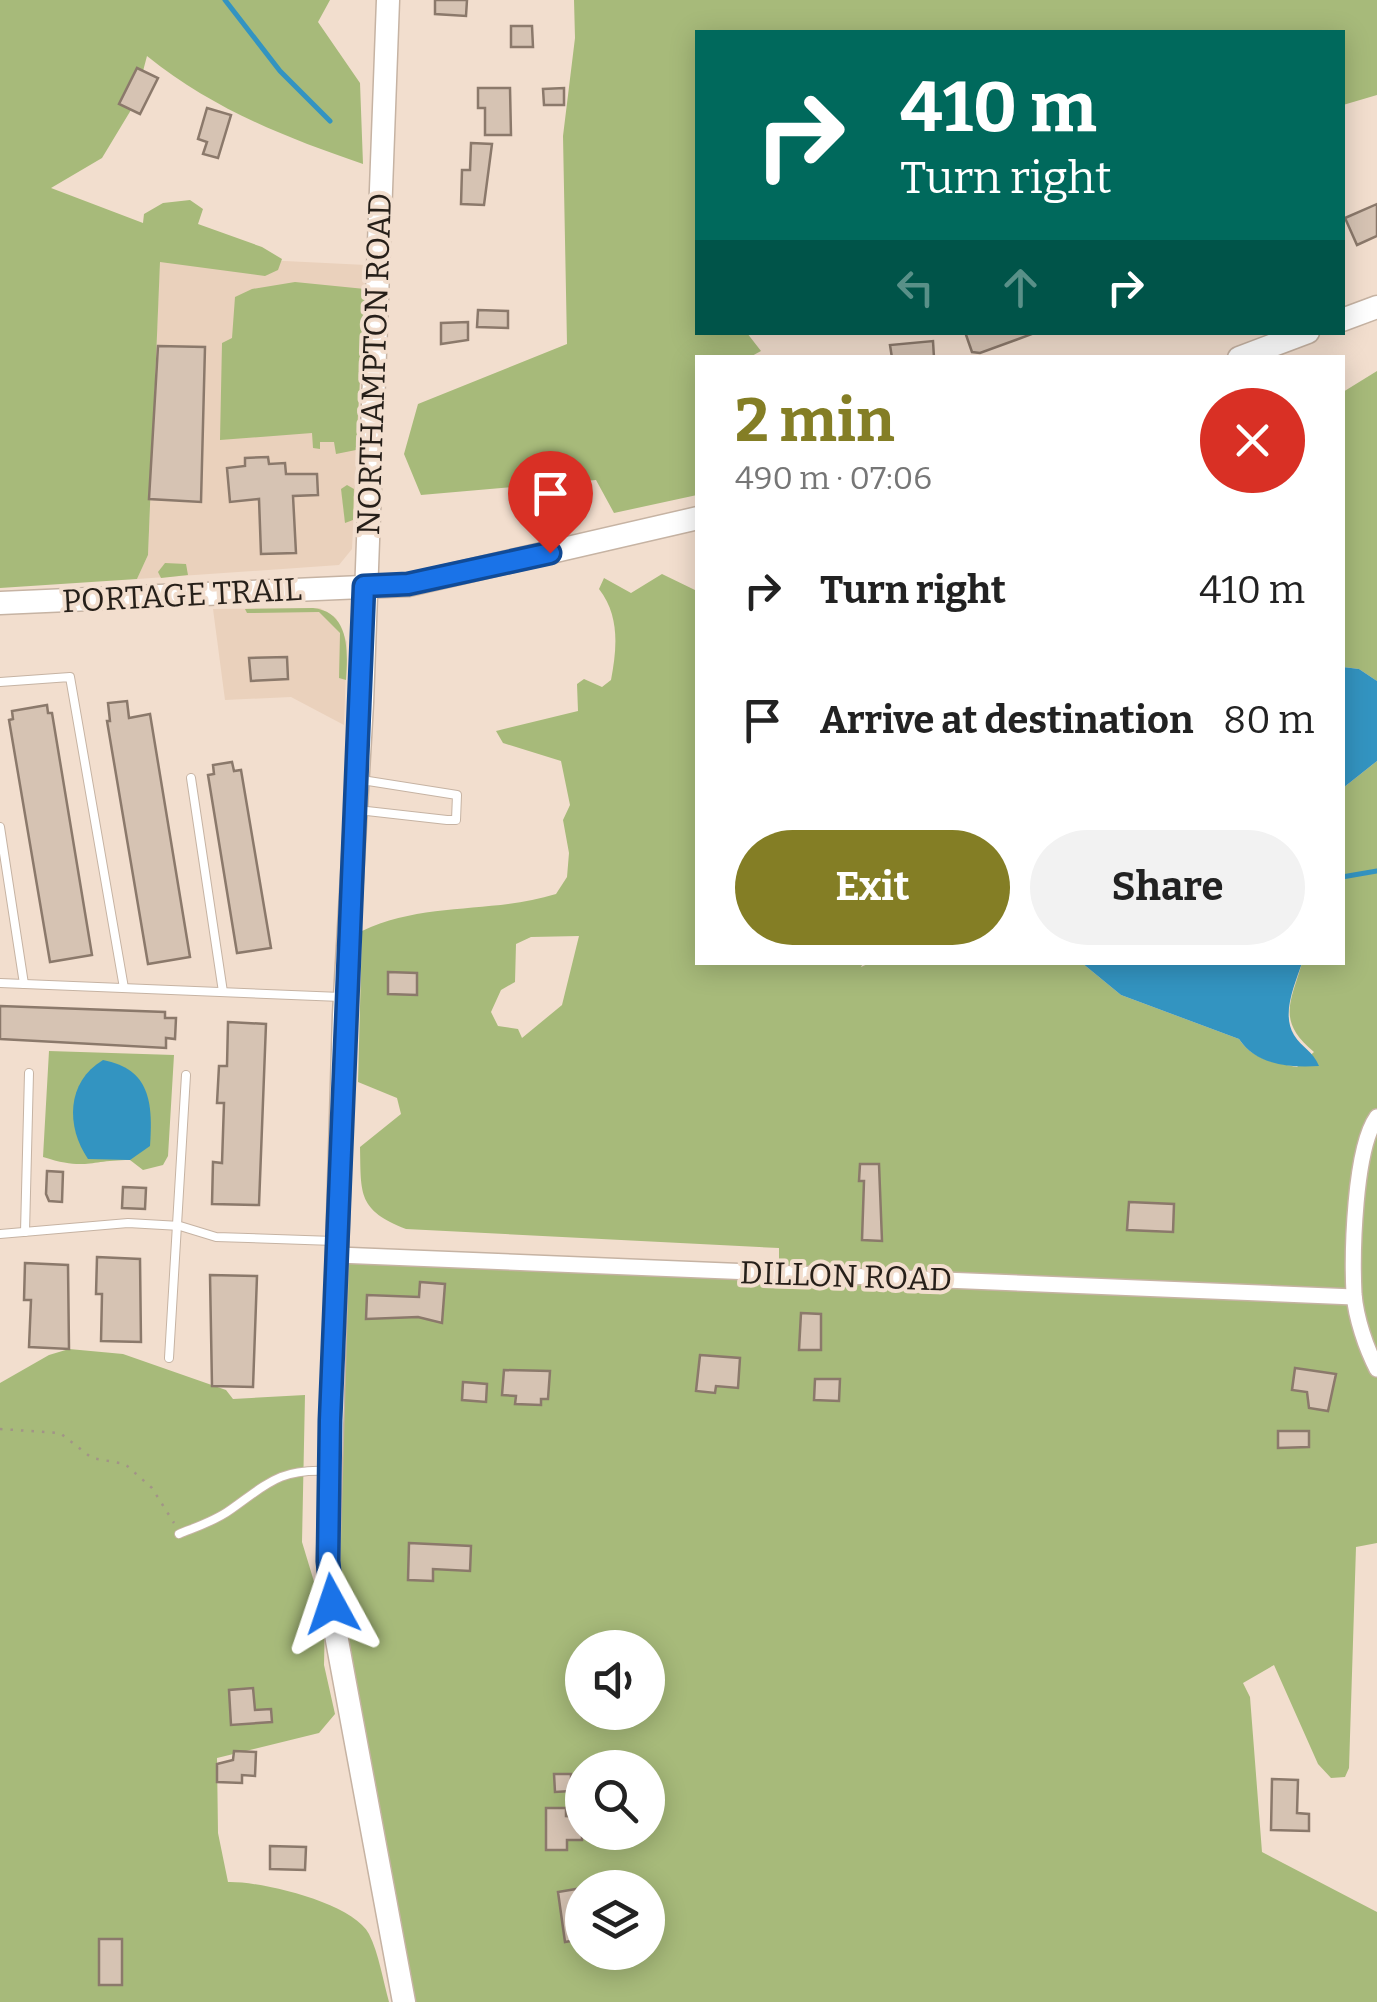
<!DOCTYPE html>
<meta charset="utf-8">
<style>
:root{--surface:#fff;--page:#f2f2f2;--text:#222;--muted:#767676;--accent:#847e25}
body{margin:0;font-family:Bitter,serif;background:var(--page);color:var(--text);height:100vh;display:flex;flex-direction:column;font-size:38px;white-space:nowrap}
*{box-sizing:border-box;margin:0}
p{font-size:32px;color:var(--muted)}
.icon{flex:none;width:55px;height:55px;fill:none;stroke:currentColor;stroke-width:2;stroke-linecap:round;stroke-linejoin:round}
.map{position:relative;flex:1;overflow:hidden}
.drawer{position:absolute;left:695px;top:355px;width:650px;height:610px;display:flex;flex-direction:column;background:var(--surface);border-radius:0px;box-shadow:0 5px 25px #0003}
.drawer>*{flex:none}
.guide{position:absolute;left:695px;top:30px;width:650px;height:305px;border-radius:0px;box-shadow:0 5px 25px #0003;background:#00695c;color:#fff;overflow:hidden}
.controls{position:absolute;left:565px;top:1630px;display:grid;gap:20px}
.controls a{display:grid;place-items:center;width:100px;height:100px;border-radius:50%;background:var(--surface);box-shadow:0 5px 25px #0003;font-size:50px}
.pin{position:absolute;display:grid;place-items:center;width:85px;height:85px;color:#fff;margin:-102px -42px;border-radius:50% 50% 50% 0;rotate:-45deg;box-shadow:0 0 10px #0007}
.pin .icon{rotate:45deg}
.me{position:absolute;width:110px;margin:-55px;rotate:355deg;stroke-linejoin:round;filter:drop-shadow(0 0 8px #0008)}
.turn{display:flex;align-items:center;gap:35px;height:210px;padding:0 40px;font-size:45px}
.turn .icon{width:130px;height:130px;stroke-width:2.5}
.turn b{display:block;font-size:70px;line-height:85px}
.lanes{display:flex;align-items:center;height:95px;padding:0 40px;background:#0003;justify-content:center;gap:50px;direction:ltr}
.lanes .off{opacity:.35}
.round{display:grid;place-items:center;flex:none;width:105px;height:105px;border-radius:52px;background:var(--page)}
.headline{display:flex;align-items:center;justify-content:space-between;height:170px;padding:0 40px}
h1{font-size:60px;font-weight:700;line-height:75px;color:var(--accent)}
.button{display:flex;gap:20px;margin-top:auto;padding:20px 40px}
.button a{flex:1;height:115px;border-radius:60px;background:var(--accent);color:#fff;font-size:40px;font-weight:700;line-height:115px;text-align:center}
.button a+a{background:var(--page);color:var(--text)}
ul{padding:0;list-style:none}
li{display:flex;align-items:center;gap:30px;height:130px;padding:0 40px}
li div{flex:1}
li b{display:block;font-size:38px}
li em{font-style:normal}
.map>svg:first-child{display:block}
.built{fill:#ead1bc}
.green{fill:#a7ba7a;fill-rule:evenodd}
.water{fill:#3394c1}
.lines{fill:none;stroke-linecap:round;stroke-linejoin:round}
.stream{stroke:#3394c1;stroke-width:5}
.building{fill:#d6c3b3;stroke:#8b796b;stroke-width:2.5}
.lane-casing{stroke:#c6b3a3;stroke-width:10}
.street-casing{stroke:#c6b3a3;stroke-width:18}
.secondary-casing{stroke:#c6b3a3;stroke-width:25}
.path{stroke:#a29487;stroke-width:2.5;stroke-dasharray:2.5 8;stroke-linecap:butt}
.lane{stroke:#fff;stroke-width:8}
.street{stroke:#fff;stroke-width:15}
.secondary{stroke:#fff;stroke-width:22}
.route-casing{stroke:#114b97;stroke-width:25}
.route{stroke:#1a73e8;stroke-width:18}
.labels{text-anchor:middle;stroke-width:8;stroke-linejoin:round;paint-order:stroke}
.street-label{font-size:32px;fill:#261f19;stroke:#f2dece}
</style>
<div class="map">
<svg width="1377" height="2002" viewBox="0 0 1377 2002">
<rect width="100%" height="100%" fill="#f2dece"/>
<!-- built -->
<g class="built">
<path d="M160 255 366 265 352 549 339 565 137 579 148 555Z"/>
<path d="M320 608 336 618 347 642 344 725 291 697 225 700 213 609Z"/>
</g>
<!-- green -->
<g class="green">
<path d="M0 0H330L318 22 360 83 363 164C284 137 213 109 147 56L134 105 102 158 51 188 143 223 144 214 163 203 190 200 203 209 198 224 262 247 282 259 278 270 265 276 160 262 148 555 137 579 0 588Z"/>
<path d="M574 0H1377V95L1343 105 1342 32H698V332L747 333 761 351 750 357 698 358 697 495 614 513 596 480 421 495 404 454 418 404 567 344 563 136 575 38Z"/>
<path d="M295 282 365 289 356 450 336 454 334 442H320V449L313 448 312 433 220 440 222 343 232 338 235 297 252 289Z"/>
<path d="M1377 371V681L1359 669 1343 667V392Z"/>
<path d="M347 485 354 489 353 520 345 523 341 489Z"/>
<path d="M165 563 186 564 188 575 161 578 158 572Z"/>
<path d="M662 574 697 591 698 962 863 963 861 967 872 962 1082 963 1121 995 1239 1039C1252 1059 1274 1063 1297 1067L1314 1052C1277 1021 1290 1004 1302 963L1342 962 1343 788 1377 761V1543L1356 1547 1349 1768 1345 1777 1331 1778 1318 1764 1274 1665 1243 1683 1250 1697 1262 1852 1377 1912V2002H404L334 1624 338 1255 779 1273V1248L406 1229C358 1210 361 1195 360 1147L401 1114 397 1098 358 1082 362 931C425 901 492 914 556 894L567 877 569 853 563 820 570 805 561 761 503 743 496 731 578 711 577 684 584 679 602 687 611 680C617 648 620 616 599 589L604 578 631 593ZM579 936 562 1005 522 1038 518 1029 498 1026 491 1012 501 990 515 982 516 944 531 937ZM582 1648H648V1712H582ZM582 1768H648V1832H582ZM582 1888H648V1952H582Z"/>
<path d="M313 608C350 612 348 652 346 680L339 678 340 633 319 612 247 613 245 609Z"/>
<path d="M49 1051 174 1055 168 1156 163 1165 143 1170 130 1160C88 1160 87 1171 43 1157Z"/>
<path d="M69 1349 123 1354 226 1390 233 1399 305 1395 302 1542 325 1618 324 1665 335 1714 319 1733 217 1758 218 1833 228 1882C261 1881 353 1903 369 1934 379 1954 383 1981 389 2002H0V1383L49 1355Z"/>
</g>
<!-- water -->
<g class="water">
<path d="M1343 667 1359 669 1377 681V761L1343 788Z"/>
<path d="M1082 963H1302C1295 984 1281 1014 1294 1035 1302 1048 1313 1051 1319 1066 1290 1068 1256 1065 1239 1039L1121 995Z"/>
<path d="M103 1060C150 1069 153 1102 150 1146L130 1160 88 1159C66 1127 66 1082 103 1060Z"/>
</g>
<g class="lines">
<!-- stream -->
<g class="stream">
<path d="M225 0 280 71 330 121"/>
<path d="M1342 877 1377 871"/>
</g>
</g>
<!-- building -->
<g class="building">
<path d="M435 0H467L466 16 435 14Z"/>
<path d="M511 26H532L533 47H511Z"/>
<path d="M137 68 158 78 140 114 119 104Z"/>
<path d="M478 88H510L511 135H485V108H478Z"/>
<path d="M564 88V105H544L543 89Z"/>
<path d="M207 108 231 115 218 158 203 154 207 142 198 139Z"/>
<path d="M471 143 492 144 484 205 461 204 462 170H470Z"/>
<path d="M1377 204V236L1357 245 1345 218Z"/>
<path d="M478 310 508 311V328L477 327Z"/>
<path d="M468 322V340L441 344V323Z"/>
<path d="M965 332H1032V334L980 353 972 352Z"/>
<path d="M933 341 934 358H892L890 345Z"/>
<path d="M158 346 205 347 201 502 149 499Z"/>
<path d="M268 457 269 464 285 463 286 474H317L318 495 293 496 296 553 261 554 259 499 230 502 227 468 245 466V458Z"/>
<path d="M287 657 288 679 251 681 249 658Z"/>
<path d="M127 701 129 718 150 714 190 957 148 964 107 721H110L108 703Z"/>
<path d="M47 705 48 713H52L92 955 50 962 9 720 13 719 12 711Z"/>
<path d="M232 762 234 771 241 770 271 948 237 953 208 775 214 774 213 765Z"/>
<path d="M388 972 417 973V995L388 994Z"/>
<path d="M0 1006 165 1012V1018H176L175 1039 166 1038V1048L0 1039Z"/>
<path d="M228 1022 266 1024 259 1205 212 1204 213 1162 222 1163 224 1103H217L219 1066H227Z"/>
<path d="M860 1164H879L882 1241 862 1240 864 1181H859Z"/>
<path d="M47 1171 63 1172 62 1202 49 1201 46 1194Z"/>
<path d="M123 1187 146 1188 145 1209 122 1208Z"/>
<path d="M1129 1202 1174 1204 1173 1232 1127 1230Z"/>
<path d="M97 1257 140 1259 141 1342 101 1341 102 1294H96Z"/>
<path d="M25 1263 68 1265 69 1349 29 1347 31 1300H24Z"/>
<path d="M210 1275 257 1276 253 1387 212 1386Z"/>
<path d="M420 1282 445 1284 442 1323 418 1317 366 1319 367 1295 419 1297Z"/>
<path d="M801 1313 821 1314V1350H799Z"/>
<path d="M700 1355 740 1358 738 1388 716 1386 715 1393 696 1391Z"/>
<path d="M1295 1368 1336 1374 1328 1411 1309 1408 1307 1392 1292 1390Z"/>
<path d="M504 1370 550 1371 548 1399H541V1405L515 1404 516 1396 502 1395Z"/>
<path d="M815 1379H840L839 1401 814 1400Z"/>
<path d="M463 1382 487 1384 486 1402 462 1400Z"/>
<path d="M1278 1431H1309V1447L1278 1448Z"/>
<path d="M409 1543 471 1546 470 1571 433 1569V1581L408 1580Z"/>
<path d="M253 1688 255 1710 271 1709 272 1722 231 1725 229 1690Z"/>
<path d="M234 1751 256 1752 255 1776 242 1775V1783L217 1782V1764L233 1760Z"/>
<path d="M554 1774H571V1791L555 1792Z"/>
<path d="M1272 1779 1298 1780 1297 1813 1309 1814V1831L1271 1830Z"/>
<path d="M546 1808H566V1816L582 1817V1840H567V1850H546Z"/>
<path d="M270 1846 306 1847 305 1870 270 1869Z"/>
<path d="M582 1888V1939L565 1942 558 1892Z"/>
<rect x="99" y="1939" width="23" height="46"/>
</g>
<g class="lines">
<defs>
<g id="lane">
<path d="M0 682 70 677 124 988"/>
<path d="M191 778 223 992"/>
<path d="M358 810 447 820H456L457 795 362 780"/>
<path d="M0 827 24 984"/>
<path d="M0 983 341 997"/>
<path d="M25 1232 29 1073"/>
<path d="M0 1234 128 1223 180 1226 216 1237 334 1241"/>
<path d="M169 1358 186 1075"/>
<path d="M179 1534C196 1527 215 1521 230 1510 267 1484 280 1468 329 1471"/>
</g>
<g id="street">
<path d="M1377 1117C1354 1149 1352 1254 1354 1294 1356 1318 1366 1348 1377 1369"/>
<path d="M338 1255 1354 1297"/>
</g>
<g id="secondary">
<path d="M388 0 362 703 344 1015 328 1561 334 1624 404 2002"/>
<path d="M1342 320 1377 307"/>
<path d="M1239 358 1308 332"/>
<path d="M0 603 408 585 698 518"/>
</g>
</defs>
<!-- lane casing -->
<use href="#lane" class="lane-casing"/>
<!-- street casing -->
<use href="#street" class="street-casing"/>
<!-- secondary casing -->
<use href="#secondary" class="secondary-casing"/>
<!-- path -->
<path class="path" d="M0 1429 60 1433 92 1458 125 1464 152 1488 174 1523"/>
<!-- lane -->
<use href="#lane" class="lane"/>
<!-- street -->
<use href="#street" class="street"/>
<!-- secondary -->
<use href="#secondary" class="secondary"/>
</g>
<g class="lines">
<defs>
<path id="route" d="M332 1604 328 1561 330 1420 364 586 408 584 550 553"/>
</defs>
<!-- route casing -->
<use href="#route" class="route-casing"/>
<!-- route -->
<use href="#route" class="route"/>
</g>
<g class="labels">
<!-- street labels -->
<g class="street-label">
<text transform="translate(374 364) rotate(-88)" y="11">NORTHAMPTON ROAD</text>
<text transform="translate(182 595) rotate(-3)" y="11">PORTAGE TRAIL</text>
<text transform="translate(846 1276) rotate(2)" y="11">DILLON ROAD</text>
</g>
</g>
</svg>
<div class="controls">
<a><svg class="icon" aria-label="sound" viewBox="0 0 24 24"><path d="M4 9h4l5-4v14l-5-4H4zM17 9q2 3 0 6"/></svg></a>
<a><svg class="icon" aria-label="search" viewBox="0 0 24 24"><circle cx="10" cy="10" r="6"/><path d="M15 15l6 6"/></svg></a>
<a><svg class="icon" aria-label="layers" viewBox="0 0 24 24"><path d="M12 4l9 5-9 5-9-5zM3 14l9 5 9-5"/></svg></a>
</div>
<div class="pin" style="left:550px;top:553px;background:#d93025"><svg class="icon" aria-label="arrive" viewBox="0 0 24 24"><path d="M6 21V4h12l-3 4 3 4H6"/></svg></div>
<svg class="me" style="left:332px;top:1604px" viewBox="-20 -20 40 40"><path d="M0-17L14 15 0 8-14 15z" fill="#1a73e8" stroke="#fff" stroke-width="4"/></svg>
<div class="guide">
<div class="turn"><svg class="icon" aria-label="right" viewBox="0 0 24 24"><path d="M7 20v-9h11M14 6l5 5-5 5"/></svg><div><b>410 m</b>Turn right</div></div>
<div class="lanes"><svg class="icon off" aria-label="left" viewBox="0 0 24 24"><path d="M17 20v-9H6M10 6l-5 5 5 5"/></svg><svg class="icon off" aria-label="ahead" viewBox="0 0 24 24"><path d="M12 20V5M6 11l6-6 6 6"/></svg><svg class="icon" aria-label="right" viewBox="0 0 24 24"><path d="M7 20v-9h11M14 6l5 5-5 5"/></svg></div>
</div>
<section class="drawer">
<div class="headline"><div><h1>2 min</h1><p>490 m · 07:06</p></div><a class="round" style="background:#d93025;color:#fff"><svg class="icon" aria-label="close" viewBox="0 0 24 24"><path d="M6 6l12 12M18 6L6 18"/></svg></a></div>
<ul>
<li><svg class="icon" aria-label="right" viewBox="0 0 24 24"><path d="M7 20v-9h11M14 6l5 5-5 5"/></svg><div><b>Turn right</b></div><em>410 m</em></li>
<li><svg class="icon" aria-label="arrive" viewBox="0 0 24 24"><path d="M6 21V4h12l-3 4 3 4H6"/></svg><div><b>Arrive at destination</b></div><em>80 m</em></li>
</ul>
<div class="button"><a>Exit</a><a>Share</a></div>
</section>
</div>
